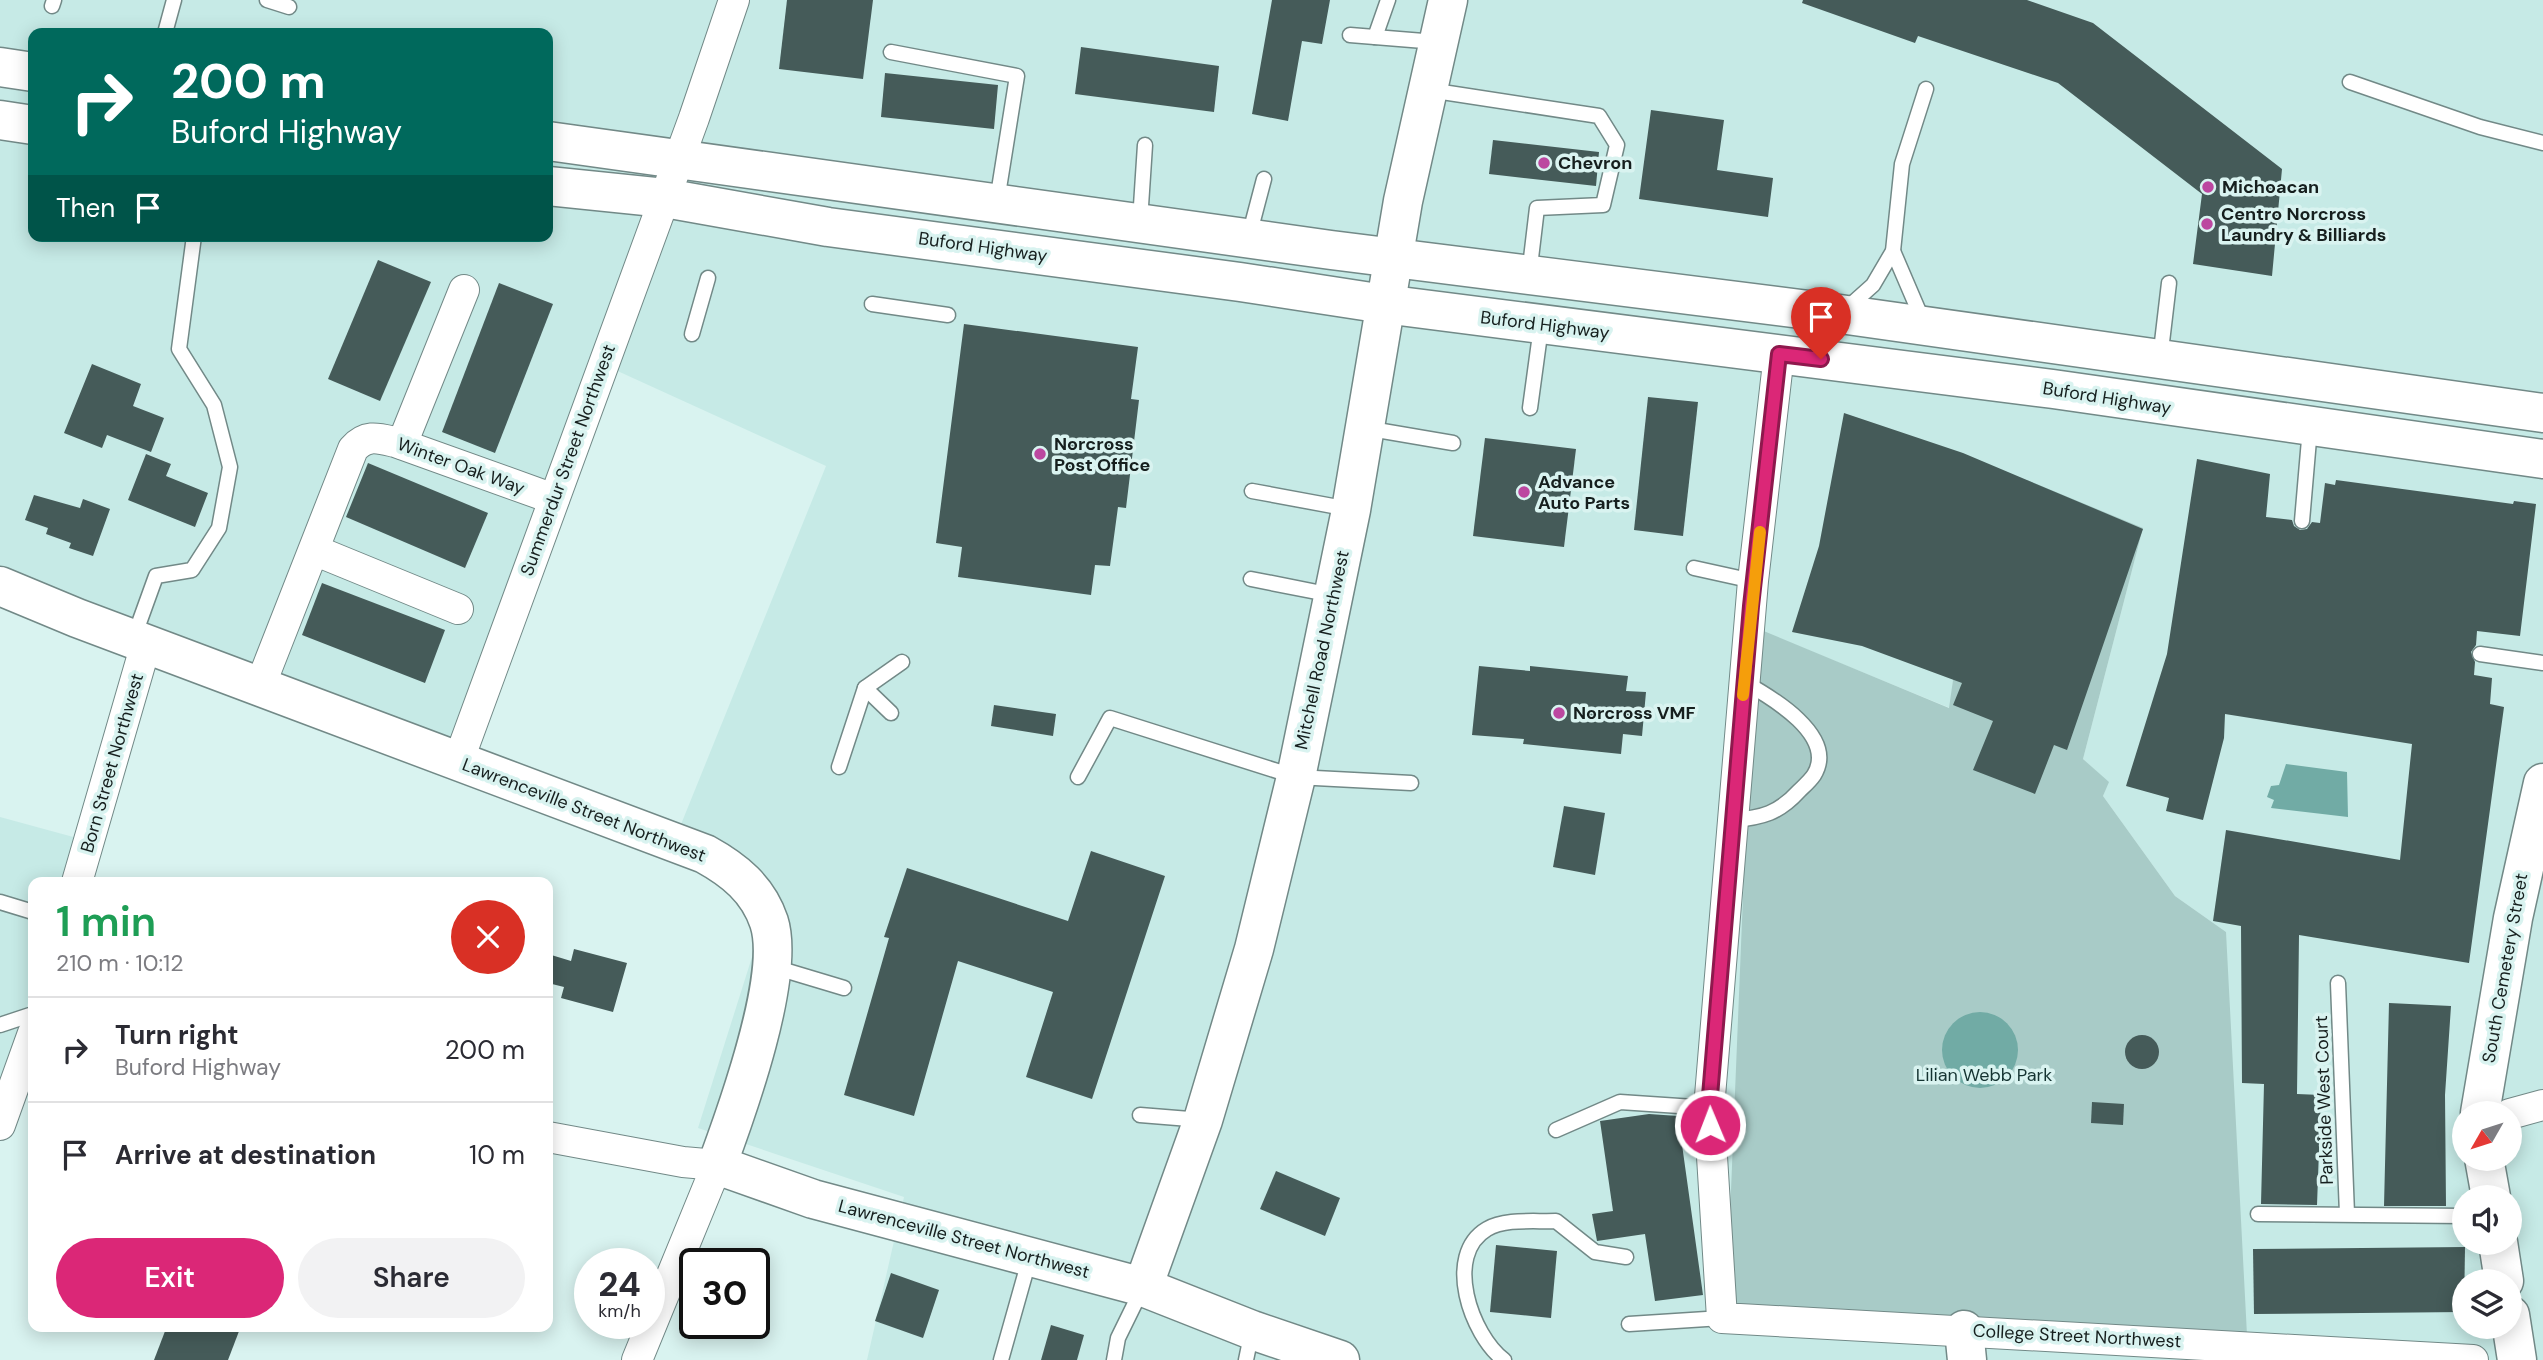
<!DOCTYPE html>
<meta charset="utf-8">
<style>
:root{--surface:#fff;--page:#f2f2f3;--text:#2b2b33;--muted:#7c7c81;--line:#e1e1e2;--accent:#db2777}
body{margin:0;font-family:"DM Sans",sans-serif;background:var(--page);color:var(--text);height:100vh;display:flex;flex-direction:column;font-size:26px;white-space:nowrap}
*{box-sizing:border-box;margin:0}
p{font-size:23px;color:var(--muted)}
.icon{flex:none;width:38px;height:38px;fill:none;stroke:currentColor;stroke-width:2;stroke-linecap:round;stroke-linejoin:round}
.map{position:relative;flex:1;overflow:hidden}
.sheet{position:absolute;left:28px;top:877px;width:525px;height:455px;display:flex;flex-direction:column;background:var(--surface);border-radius:14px;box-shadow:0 4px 18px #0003}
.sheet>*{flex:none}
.top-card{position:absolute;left:28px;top:28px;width:525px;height:214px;border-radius:14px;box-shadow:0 4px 18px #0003;background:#00695c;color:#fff;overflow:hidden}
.needle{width:46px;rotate:231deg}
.buttons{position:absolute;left:2452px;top:1101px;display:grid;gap:14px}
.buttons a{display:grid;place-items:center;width:70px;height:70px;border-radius:50%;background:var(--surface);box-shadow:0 4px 18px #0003;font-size:35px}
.speed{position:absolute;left:574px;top:1248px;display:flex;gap:14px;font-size:35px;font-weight:700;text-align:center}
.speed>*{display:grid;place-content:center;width:91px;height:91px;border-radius:50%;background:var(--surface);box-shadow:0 4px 18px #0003;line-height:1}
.speed small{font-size:18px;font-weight:400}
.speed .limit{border:4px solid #111;border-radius:10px;background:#fff;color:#111}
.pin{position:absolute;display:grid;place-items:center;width:60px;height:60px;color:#fff;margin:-72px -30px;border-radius:50% 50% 50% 0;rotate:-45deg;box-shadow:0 0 7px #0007}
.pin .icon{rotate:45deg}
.me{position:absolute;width:77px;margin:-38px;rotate:359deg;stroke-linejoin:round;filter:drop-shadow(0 0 5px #0008)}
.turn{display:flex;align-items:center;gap:24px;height:147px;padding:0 28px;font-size:32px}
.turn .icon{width:91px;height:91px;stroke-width:2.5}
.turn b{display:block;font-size:49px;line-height:60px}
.then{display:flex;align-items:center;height:66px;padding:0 28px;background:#0003;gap:14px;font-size:26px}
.round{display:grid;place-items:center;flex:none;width:74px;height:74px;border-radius:37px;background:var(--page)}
.overview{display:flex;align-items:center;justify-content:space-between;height:119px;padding:0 28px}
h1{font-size:42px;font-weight:600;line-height:52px;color:#1e9e55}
.cta{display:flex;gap:14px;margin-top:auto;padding:14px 28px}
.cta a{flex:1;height:80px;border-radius:42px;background:var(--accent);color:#fff;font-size:28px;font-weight:600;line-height:80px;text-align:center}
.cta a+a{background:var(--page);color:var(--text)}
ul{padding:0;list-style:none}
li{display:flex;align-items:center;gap:21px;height:105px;padding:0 28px;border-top:2px solid var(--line)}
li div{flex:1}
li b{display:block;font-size:26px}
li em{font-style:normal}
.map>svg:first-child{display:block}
.built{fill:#c6eae6;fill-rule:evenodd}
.green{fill:#a8cbc7}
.water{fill:#71aba5}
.building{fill:#455b59}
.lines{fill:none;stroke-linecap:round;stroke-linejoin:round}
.lane-casing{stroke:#728987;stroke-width:17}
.street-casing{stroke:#728987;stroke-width:32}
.secondary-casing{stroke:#728987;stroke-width:41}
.primary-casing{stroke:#728987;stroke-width:41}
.lane{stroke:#fff;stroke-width:14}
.street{stroke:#fff;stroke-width:30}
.secondary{stroke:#fff;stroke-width:38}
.primary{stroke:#fff;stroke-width:38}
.route-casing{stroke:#8e194d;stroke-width:18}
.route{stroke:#db2777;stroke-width:12}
.slow{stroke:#f59e0b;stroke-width:12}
.poi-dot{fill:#bc47a0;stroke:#d9f3f0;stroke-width:2.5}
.labels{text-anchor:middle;stroke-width:7;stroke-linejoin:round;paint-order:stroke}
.poi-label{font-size:18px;font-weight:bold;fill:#161f1e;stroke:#d9f3f0;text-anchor:start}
.street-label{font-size:18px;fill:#161f1e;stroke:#d9f3f0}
.park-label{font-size:18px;fill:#153331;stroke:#d9f3f0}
</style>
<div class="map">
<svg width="2543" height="1360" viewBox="0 0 2543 1360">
<rect width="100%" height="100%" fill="#d9f3f0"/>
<!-- built -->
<g class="built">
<path d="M0 0H2543V1360H867L904 1197 698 1128 770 900 669 854 826 466 589 358 464 760 0 602ZM33 33H548V236H33ZM2143 528 2083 759 2108 782 2103 796 2175 896 2226 932 1754 628 1950 708 1953 680ZM2464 1113H2510V1158H2464ZM2464 1197H2510V1242H2464ZM2464 1281H2510V1326H2464Z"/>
<path d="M0 817 77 838 64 882H33V986L0 1099Z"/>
</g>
<!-- green -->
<path class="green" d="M2027 480 2143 528 2083 759 2109 782 2103 796 2175 896 2226 932 2247 1335 1726 1313 1754 627 1949 708 1953 680Z"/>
<!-- water -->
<g class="water">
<path d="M2286 764 2347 772 2348 817 2271 808 2274 800 2267 797 2271 786 2279 785Z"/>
<circle cx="1980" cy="1050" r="38"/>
</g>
<!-- building -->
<g class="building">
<path d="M787 0H873L863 79 779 69Z"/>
<path d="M1272 0H1330L1322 44 1302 41 1288 121 1252 114Z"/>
<path d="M1803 0H2027L2093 23 2282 169 2272 276 2193 264 2202 194 2058 83 1918 36 1915 43 1802 3Z"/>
<path d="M1081 47 1219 66 1214 112 1075 94Z"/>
<path d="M885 73 998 85 994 129 881 117Z"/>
<path d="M1651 110 1724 120 1717 170 1773 178 1768 217 1639 199Z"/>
<path d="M1493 140 1599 152 1596 186 1489 174Z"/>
<path d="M378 260 431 282 380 401 328 379Z"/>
<path d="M499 283 553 304 495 453 442 432Z"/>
<path d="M964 324 1138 347 1131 399 1139 400 1126 508 1118 507 1110 566 1095 565 1091 595 958 577 962 547 936 543Z"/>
<path d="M92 364 141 384 133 406 164 418 151 452 107 435 102 448 64 433Z"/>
<path d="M1648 397 1698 402 1683 536 1634 530Z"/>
<path d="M1844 413 1963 453 2143 529 2067 750 2054 745 2035 794 1973 770 1993 721 1953 705 1962 683 1862 646 1792 632 1819 546Z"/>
<path d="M1485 438 1576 449 1564 547 1473 536Z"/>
<path d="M146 454 171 464 166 476 208 493 195 527 128 500Z"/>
<path d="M2197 459 2270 474 2266 517 2292 520 2294 526 2300 530 2307 529 2312 522 2320 523 2325 483 2335 485 2336 480 2513 504 2514 501 2536 504 2520 636 2477 631 2476 645 2471 652 2475 662 2474 675 2492 678 2490 704 2504 707 2469 963 2299 935 2297 1094 2321 1095 2317 1205 2261 1204 2264 1084 2242 1083 2241 926 2213 921 2226 830 2400 860 2412 744 2225 714 2224 738 2203 820 2166 811 2169 798 2126 786 2167 654Z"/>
<path d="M368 463 488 513 465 568 346 517Z"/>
<path d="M34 495 80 508 83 499 110 509 93 556 69 548 71 543 46 534 48 528 25 520Z"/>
<path d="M322 583 445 630 425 683 302 635Z"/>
<path d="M1479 666 1530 671V666L1628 676 1626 691 1646 692 1642 736 1623 734 1621 754 1523 744 1524 739 1472 735Z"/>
<path d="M994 705 1056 714 1053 736 991 726Z"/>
<path d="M1564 806 1605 813 1595 875 1553 867Z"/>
<path d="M1091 851 1165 876 1092 1099 1026 1077 1053 992 958 961 914 1116 844 1095 889 938 884 937 907 868 1068 921Z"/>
<path d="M574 949 627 963 613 1012 561 998 564 987 548 983V954L571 961Z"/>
<path d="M2389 1003 2451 1006 2445 1095 2446 1206H2384Z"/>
<circle cx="2142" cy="1052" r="17"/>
<path d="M2092 1102 2124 1104 2123 1125 2091 1123Z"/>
<path d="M1649 1114 1678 1116 1703 1295 1655 1301 1645 1234 1597 1241 1592 1214 1613 1211 1600 1121Z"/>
<path d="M1276 1171 1340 1198 1325 1236 1260 1209Z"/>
<path d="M1496 1245 1557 1251 1551 1318 1490 1312Z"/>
<path d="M2465 1247 2464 1312 2254 1314 2253 1249Z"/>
<path d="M891 1273 939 1290 923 1338 875 1321Z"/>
<path d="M1051 1325 1084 1335 1077 1360H1041Z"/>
<path d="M167 1326H241L228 1360H154Z"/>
</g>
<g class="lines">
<defs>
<g id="lane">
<path d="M267 0 289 7"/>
<path d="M52 6 54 0"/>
<path d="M165 33 174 0"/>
<path d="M1350 35 1436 42"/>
<path d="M1375 37 1388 0"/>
<path d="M891 52 1017 76 997 201"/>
<path d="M2350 82 2480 127 2543 143"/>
<path d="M1429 90 1599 116 1617 145 1603 205 1537 208 1529 275"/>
<path d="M1140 221 1145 145"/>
<path d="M1249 236 1264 179"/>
<path d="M1893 251 1923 321"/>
<path d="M872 304 948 315"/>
<path d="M1845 310 1873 285 1893 251 1902 164 1926 89"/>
<path d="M692 334 708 278"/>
<path d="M2160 359 2169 283"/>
<path d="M1530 408 1541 327"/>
<path d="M1365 428 1453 443"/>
<path d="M1252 491 1349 509"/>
<path d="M2302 521 2310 428"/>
<path d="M1694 568 1753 581"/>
<path d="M1251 579 1332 595"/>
<path d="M134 637 156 576 192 570 219 528 230 467 214 405 179 349 194 236"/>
<path d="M2480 654 2543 663"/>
<path d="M865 688 891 713"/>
<path d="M839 767 865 688 902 662"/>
<path d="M1078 777 1110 718 1296 777 1411 783"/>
<path d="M1733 820C1762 818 1779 813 1799 791 1804 786 1810 781 1814 775 1838 736 1771 697 1744 682"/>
<path d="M0 902 33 912"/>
<path d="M774 967 844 988"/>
<path d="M2338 983 2347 1214"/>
<path d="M0 1025 33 1014"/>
<path d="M1140 1115 1202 1120"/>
<path d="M1556 1130 1620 1102 1709 1108"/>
<path d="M2258 1214 2464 1216"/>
<path d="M1629 1324 1722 1318"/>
<path d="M1001 1360 1030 1257"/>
<path d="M1114 1360 1118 1338 1143 1287"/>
<path d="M1246 1360 1252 1331"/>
<path d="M1504 1360C1471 1335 1443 1255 1487 1229 1505 1218 1536 1222 1556 1221L1595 1252 1626 1257"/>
</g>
<g id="street">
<path d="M1779 354 1753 581 1709 1108 1722 1318 2473 1360"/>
<path d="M402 444 464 290"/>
<path d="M314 550 458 609"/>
<path d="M260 686 353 449C366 434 378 438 395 442L554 499"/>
<path d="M458 762 694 118 734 0"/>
<path d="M77 882 146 644"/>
<path d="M2510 1114 2543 1105"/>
<path d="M0 1125 33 1033"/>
<path d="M548 1137 683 1162 717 1165 637 1360"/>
</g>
<g id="secondary">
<path d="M0 586 77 618 705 854C734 870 758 889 769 922 786 975 737 1111 717 1165L813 1199 1143 1287 1252 1330 1340 1360"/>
<path d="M2480 1113 2513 918 2543 783"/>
<path d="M2484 1158 2491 1197"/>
<path d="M2498 1242 2504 1281"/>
<path d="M1143 1287 1203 1120 1254 949 1296 777 1351 510 1403 201 1448 0"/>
<path d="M2510 1315 2517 1360"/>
<path d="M1964 1330 1967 1360"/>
</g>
<g id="primary">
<path d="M0 67 33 72"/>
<path d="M0 120 33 125"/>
<path d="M548 141 1331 250 1840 314 2543 413"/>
<path d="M548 186 665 198 828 227 1240 282 1384 304 2053 389 2543 459"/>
</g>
</defs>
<!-- lane casing -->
<use href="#lane" class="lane-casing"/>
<!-- street casing -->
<use href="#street" class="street-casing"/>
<!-- secondary casing -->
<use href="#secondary" class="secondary-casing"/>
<!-- primary casing -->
<use href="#primary" class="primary-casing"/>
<!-- lane -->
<use href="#lane" class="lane"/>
<!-- street -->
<use href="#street" class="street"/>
<!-- secondary -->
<use href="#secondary" class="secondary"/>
<!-- primary -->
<use href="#primary" class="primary"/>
</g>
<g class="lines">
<defs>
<path id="route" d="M1710 1125 1709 1108 1751 606 1779 354 1821 359"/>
</defs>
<!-- route casing -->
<use href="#route" class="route-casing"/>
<!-- route -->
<use href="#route" class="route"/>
<!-- slow -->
<path class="slow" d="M1743 695 1760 532"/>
</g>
<!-- markers -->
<g class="poi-dot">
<circle cx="1544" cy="163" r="7"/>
<circle cx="2208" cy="187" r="7"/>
<circle cx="2207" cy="224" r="7"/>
<circle cx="1040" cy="454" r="7"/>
<circle cx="1524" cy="492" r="7"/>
<circle cx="1559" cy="713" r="7"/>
</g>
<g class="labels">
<!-- poi labels -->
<g class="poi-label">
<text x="1558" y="169">Chevron</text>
<text x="2222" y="193">Michoacan</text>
<text x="2221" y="220">Centro Norcross<tspan x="2221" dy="21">Laundry &amp; Billiards</tspan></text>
<text x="1054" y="450">Norcross<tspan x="1054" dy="21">Post Office</tspan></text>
<text x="1538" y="488">Advance<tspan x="1538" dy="21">Auto Parts</tspan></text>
<text x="1573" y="719">Norcross VMF</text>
</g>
<!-- street labels -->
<g class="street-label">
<text transform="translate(983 247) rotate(8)" y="6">Buford Highway</text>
<text transform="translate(1545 325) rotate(7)" y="6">Buford Highway</text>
<text transform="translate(2107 398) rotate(9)" y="6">Buford Highway</text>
<text transform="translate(568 460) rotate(-70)" y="6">Summerdur Street Northwest</text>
<text transform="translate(461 466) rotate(20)" y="6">Winter Oak Way</text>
<text transform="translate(1322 650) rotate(-78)" y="6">Mitchell Road Northwest</text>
<text transform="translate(112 763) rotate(-74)" y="6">Born Street Northwest</text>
<text transform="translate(584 810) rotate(21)" y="6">Lawrenceville Street Northwest</text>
<text transform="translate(2505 968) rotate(-80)" y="6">South Cemetery Street</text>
<text transform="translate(2324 1100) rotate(-92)" y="6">Parkside West Court</text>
<text transform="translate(964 1239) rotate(15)" y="6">Lawrenceville Street Northwest</text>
<text transform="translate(2077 1336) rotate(3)" y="6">College Street Northwest</text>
</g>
<!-- park labels -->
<g class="park-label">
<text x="1984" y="1081">Lilian Webb Park</text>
</g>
</g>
</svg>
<div class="buttons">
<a><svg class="needle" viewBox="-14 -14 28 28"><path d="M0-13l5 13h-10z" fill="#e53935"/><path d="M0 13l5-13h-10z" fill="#7c7c81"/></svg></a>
<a><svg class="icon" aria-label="sound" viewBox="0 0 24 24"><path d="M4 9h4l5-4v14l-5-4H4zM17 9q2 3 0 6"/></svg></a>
<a><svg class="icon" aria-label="layers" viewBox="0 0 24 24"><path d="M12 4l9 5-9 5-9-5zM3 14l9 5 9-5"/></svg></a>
</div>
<div class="speed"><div>24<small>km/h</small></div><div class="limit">30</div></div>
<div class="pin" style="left:1821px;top:359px;background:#d93025"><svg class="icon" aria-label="arrive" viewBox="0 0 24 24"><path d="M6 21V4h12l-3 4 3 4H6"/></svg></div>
<svg class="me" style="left:1710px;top:1125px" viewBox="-20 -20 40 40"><circle r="17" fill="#db2777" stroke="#fff" stroke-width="3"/><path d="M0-11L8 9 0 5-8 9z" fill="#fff"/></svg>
<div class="top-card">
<div class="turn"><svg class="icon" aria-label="right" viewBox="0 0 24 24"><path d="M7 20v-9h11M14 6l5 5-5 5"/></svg><div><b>200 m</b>Buford Highway</div></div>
<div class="then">Then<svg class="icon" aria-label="arrive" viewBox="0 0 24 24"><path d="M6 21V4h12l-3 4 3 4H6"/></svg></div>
</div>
<section class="sheet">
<div class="overview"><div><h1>1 min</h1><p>210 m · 10:12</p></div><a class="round" style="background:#d93025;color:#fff"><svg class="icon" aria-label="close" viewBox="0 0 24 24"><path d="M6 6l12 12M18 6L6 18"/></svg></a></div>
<ul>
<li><svg class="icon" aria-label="right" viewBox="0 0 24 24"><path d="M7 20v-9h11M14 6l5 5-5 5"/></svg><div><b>Turn right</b><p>Buford Highway</p></div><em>200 m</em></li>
<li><svg class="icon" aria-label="arrive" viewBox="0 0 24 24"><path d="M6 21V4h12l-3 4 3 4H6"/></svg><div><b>Arrive at destination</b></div><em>10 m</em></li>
</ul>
<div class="cta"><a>Exit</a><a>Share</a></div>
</section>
</div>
